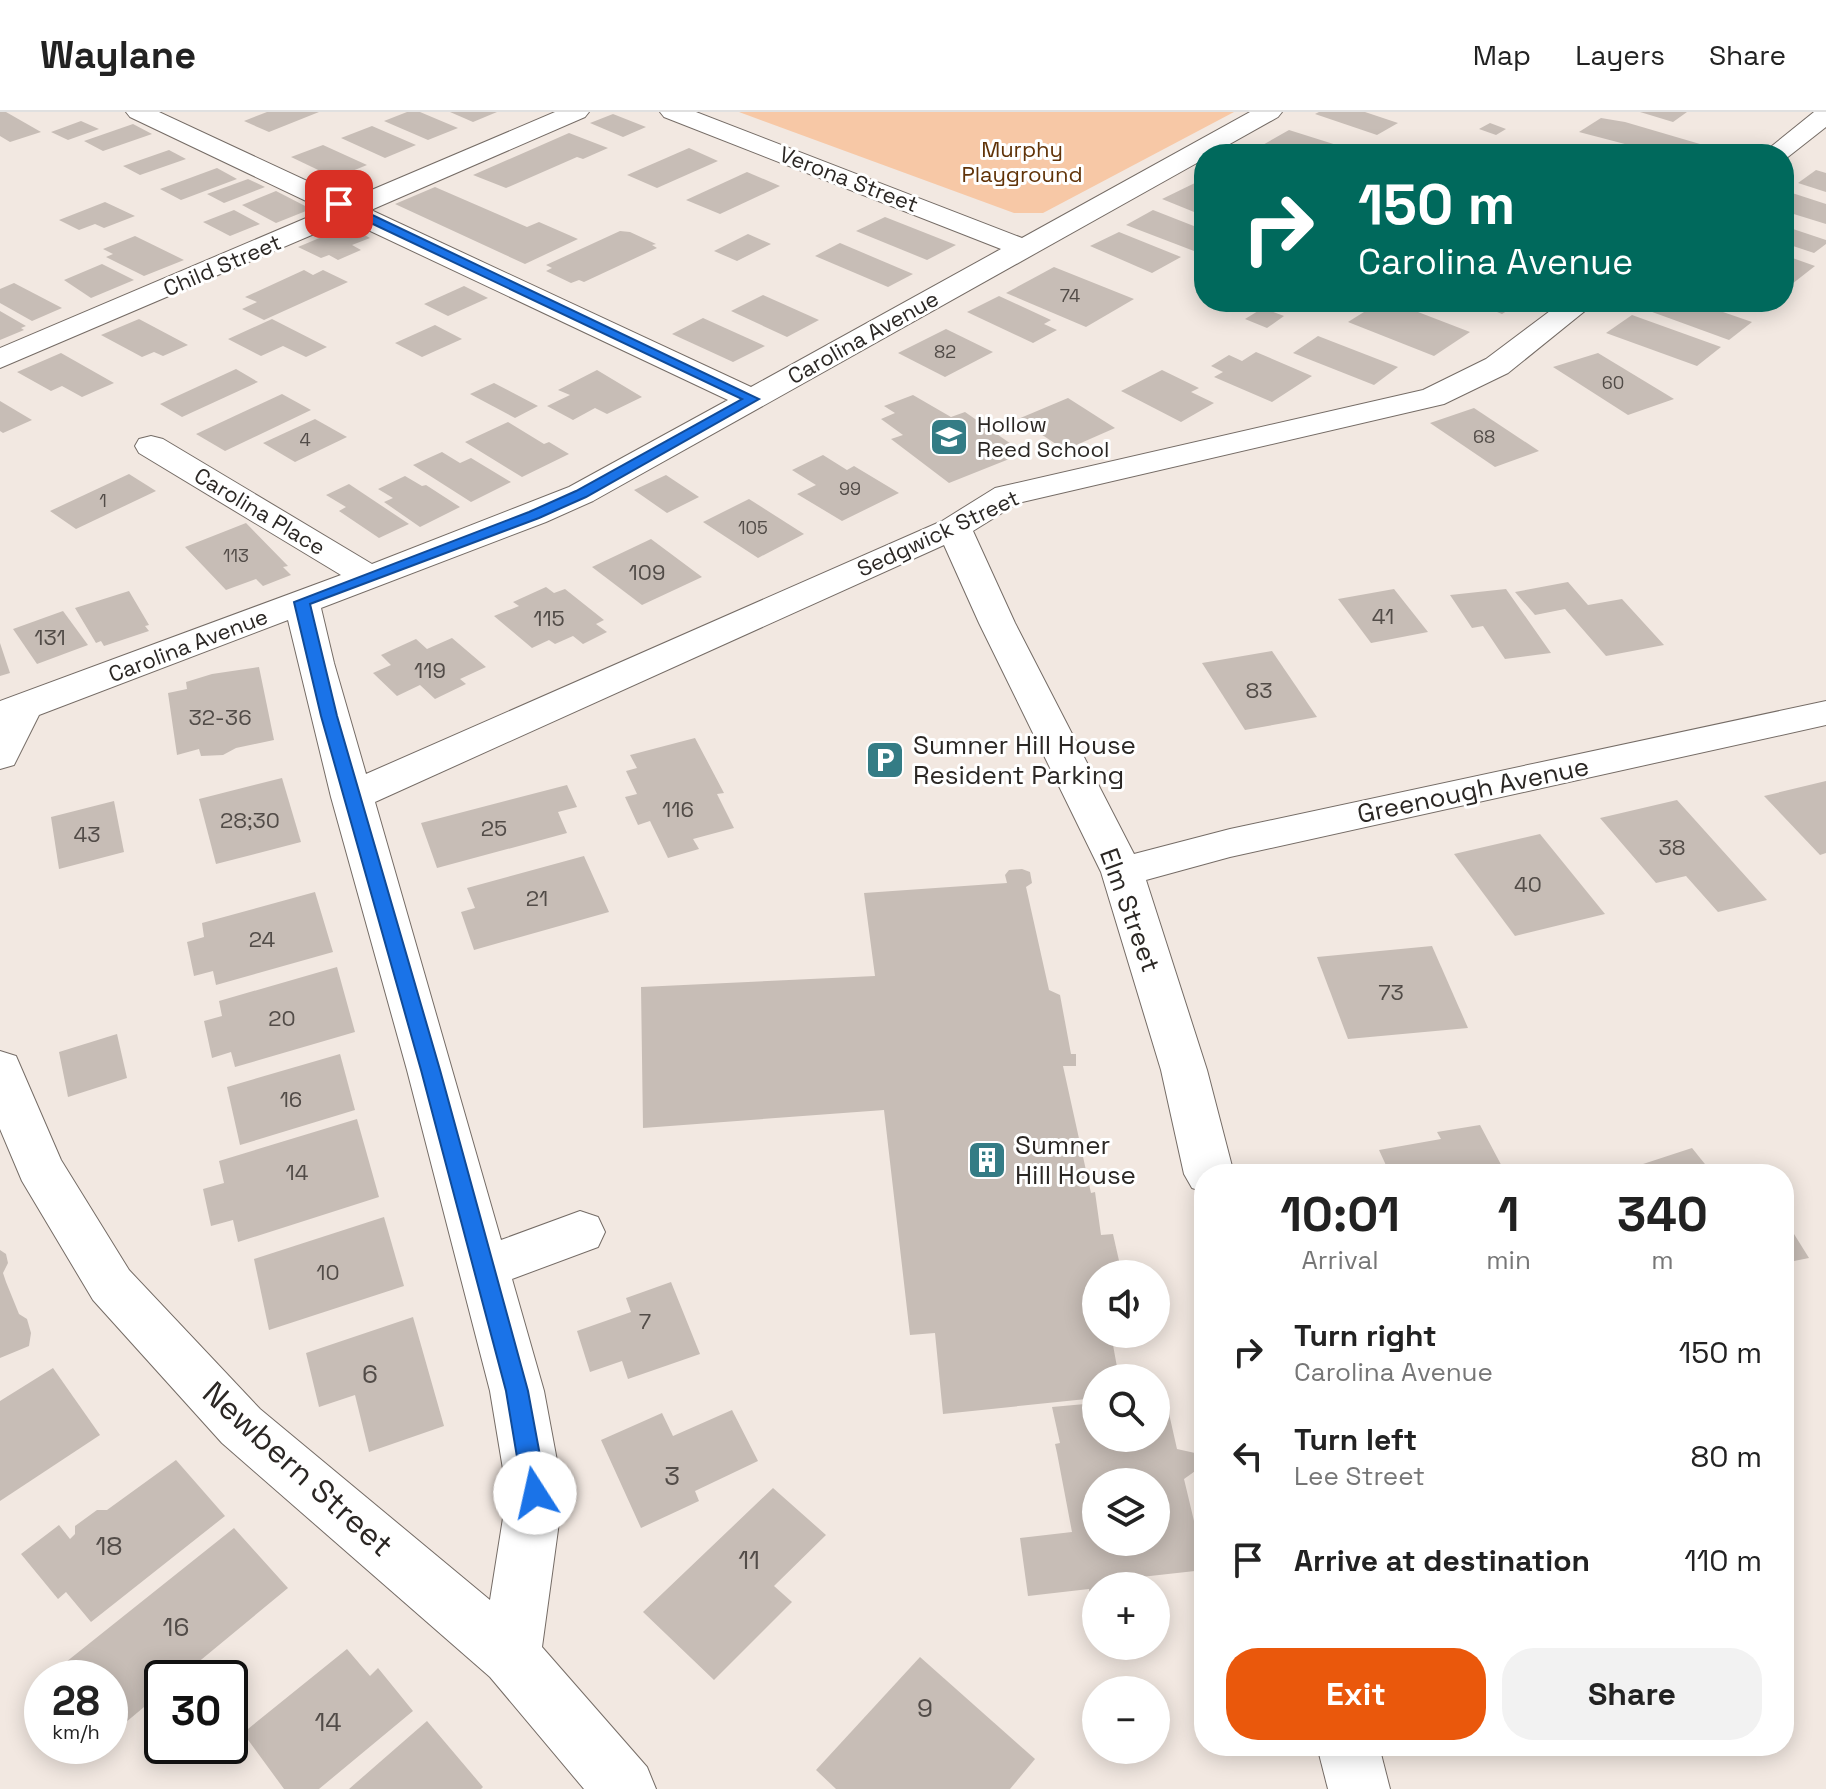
<!DOCTYPE html>
<meta charset="utf-8">
<style>
:root{--surface:#fff;--page:#f2f2f2;--text:#222;--muted:#767676;--line:#e0e0e0;--accent:#ea580c}
body{margin:0;font-family:"Space Grotesk",sans-serif;background:var(--page);color:var(--text);height:100vh;display:flex;flex-direction:column;font-size:30px;white-space:nowrap}
*{box-sizing:border-box;margin:0}
p{font-size:26px;color:var(--muted)}
.icon{flex:none;width:44px;height:44px;fill:none;stroke:currentColor;stroke-width:2;stroke-linecap:round;stroke-linejoin:round}
.map{position:relative;flex:1;overflow:hidden}
.side{position:absolute;left:1194px;top:1052px;width:600px;height:592px;display:flex;flex-direction:column;background:var(--surface);border-radius:32px;box-shadow:0 4px 20px #0003}
.side>*{flex:none}
.top-card{position:absolute;left:1194px;top:32px;width:600px;height:168px;border-radius:32px;box-shadow:0 4px 20px #0003;background:#00695c;color:#fff;overflow:hidden}
.buttons{position:absolute;left:1082px;top:1148px;display:grid;gap:16px}
.buttons a{display:grid;place-items:center;width:88px;height:88px;border-radius:50%;background:var(--surface);box-shadow:0 4px 20px #0003;font-size:40px}
.speed{position:absolute;left:24px;top:1548px;display:flex;gap:16px;font-size:40px;font-weight:700;text-align:center}
.speed>*{display:grid;place-content:center;width:104px;height:104px;border-radius:50%;background:var(--surface);box-shadow:0 4px 20px #0003;line-height:1}
.speed small{font-size:20px;font-weight:400}
.speed .limit{border:4px solid #111;border-radius:12px;background:#fff;color:#111}
.pin{position:absolute;display:grid;place-items:center;width:68px;height:68px;color:#fff;margin:-34px;border-radius:16px;box-shadow:0 4px 12px #0006}
.me{position:absolute;width:88px;margin:-44px;rotate:350deg;stroke-linejoin:round;filter:drop-shadow(0 0 6px #0008)}
.turn{display:flex;align-items:center;gap:28px;height:168px;padding:0 32px;font-size:36px}
.turn .icon{width:104px;height:104px;stroke-width:2.5}
.turn b{display:block;font-size:56px;line-height:68px}
.eta{display:flex;justify-content:space-evenly;align-items:center;height:136px;text-align:center}
.eta b{font-size:48px;font-weight:700;line-height:56px}
.primary-button{display:flex;gap:16px;margin-top:auto;padding:16px 32px}
.primary-button a{flex:1;height:92px;border-radius:32px;background:var(--accent);color:#fff;font-size:32px;font-weight:700;line-height:92px;text-align:center}
.primary-button a+a{background:var(--page);color:var(--text)}
ul{padding:0;list-style:none}
li{display:flex;align-items:center;gap:24px;height:104px;padding:0 32px}
li div{flex:1}
li b{display:block;font-size:30px}
li em{font-style:normal}
header{display:flex;align-items:center;gap:48px;box-sizing:border-box;height:112px;padding:0 40px;background:var(--surface);border-bottom:2px solid var(--line)}
header strong{font-size:38px}
nav{display:flex;gap:44px;margin-inline-start:auto;font-size:28px}
.map>svg:first-child{display:block}
.green{fill:#f7c8a6}
.building{fill:#c7bdb6;fill-rule:evenodd}
.lines{fill:none;stroke-linecap:round;stroke-linejoin:round}
.minor-casing{stroke:#756c66;stroke-width:2}
.minor{fill:#fff;fill-rule:evenodd}
.route{fill:#1a73e8;stroke:#114b97;stroke-width:2}
.labels{text-anchor:middle;stroke-width:6;stroke-linejoin:round;paint-order:stroke}
.far-number-label{font-size:18px;fill:#524c48}
.far-park-label{font-size:22px;fill:#613308;stroke:#fff}
.far-street-label{font-size:22px;fill:#2b2724;stroke:#fff}
.far-poi-label{font-size:22px;fill:#2b2724;stroke:#fff;text-anchor:start}
.number-label{font-size:22px;fill:#524c48}
.poi-label{font-size:26px;fill:#2b2724;stroke:#fff;text-anchor:start}
.street-label{font-size:26px;fill:#2b2724;stroke:#fff}
.near-number-label{font-size:26px;fill:#524c48}
.near-street-label{font-size:32px;fill:#2b2724;stroke:#fff}
</style>
<header>
<strong>Waylane</strong>
<nav><a>Map</a><a>Layers</a><a>Share</a></nav>
</header>
<div class="map">
<svg width="1826" height="1677" viewBox="0 0 1826 1677">
<rect width="100%" height="100%" fill="#f2e8e1"/>
<!-- green -->
<path class="green" d="M739 0H1234L1043 101H1014Z"/>
<!-- building -->
<g class="building">
<path d="M0 0H6L41 20 10 30 0 24Z"/>
<path d="M267 0H319L269 20 244 9Z"/>
<path d="M407 0H420L458 16 428 28 384 9Z"/>
<path d="M450 0H497L473 10Z"/>
<path d="M1319 0H1365L1398 11 1377 23 1315 2Z"/>
<path d="M1640 0H1687L1673 10Z"/>
<path d="M613 2 646 15 623 25 590 11Z"/>
<path d="M1601 6 1625 10 1717 37 1710 42H1663L1579 20Z"/>
<path d="M81 9 99 17 68 28 51 20Z"/>
<path d="M1490 11 1506 17 1496 23 1479 17Z"/>
<path d="M133 12 152 22 103 39 84 29Z"/>
<path d="M372 14 416 33 385 46 341 26Z"/>
<path d="M1289 18 1343 35 1337 39 1345 42H1261L1252 39Z"/>
<path d="M569 21 608 36 583 47 577 45 506 76 473 63Z"/>
<path d="M323 33 367 53 335 66 291 45Z"/>
<path d="M689 36 718 49 657 76 627 63Z"/>
<path d="M169 38 186 47 140 63 123 54Z"/>
<path d="M217 56 237 67 181 88 160 77Z"/>
<path d="M1816 58 1826 61V80L1798 71Z"/>
<path d="M747 60 780 74 720 102 686 88Z"/>
<path d="M248 67 265 75 224 91 207 82Z"/>
<path d="M1197 70 1204 73V104L1162 87Z"/>
<path d="M435 75 527 115 539 110 578 127 525 152 395 92Z"/>
<path d="M276 79 311 97 276 111 242 93Z"/>
<path d="M1786 79 1826 92V112L1784 99Z"/>
<path d="M105 90 135 104 104 116 95 112 79 118 59 108Z"/>
<path d="M234 98 260 112 230 124 203 110Z"/>
<path d="M1153 98 1204 118V134L1194 139 1126 113Z"/>
<path d="M885 105 956 133 927 148 856 119Z"/>
<path d="M348 114 370 126 352 133 361 138 338 148 329 143 321 146 298 135Z"/>
<path d="M1784 114 1826 128V132L1814 141 1784 131Z"/>
<path d="M620 119 630 120 656 132 652 133 657 136 584 170 579 168 571 171 546 159 552 156 546 153Z"/>
<path d="M1119 120 1181 145 1152 161 1090 134Z"/>
<path d="M748 122 771 132 737 149 714 139Z"/>
<path d="M135 124 184 148 144 164 106 145 113 142 103 137Z"/>
<path d="M840 131 913 162 888 175 815 144Z"/>
<path d="M1784 143 1815 154 1792 172 1784 169Z"/>
<path d="M102 152 134 168 91 186 64 168Z"/>
<path d="M1054 155 1134 187 1086 215 1006 181Z"/>
<path d="M304 158 313 163 323 158 348 170 264 208 242 197 257 190 245 185Z"/>
<path d="M14 171 62 196 32 209 0 191V177Z"/>
<path d="M464 174 488 186 448 204 424 192Z"/>
<path d="M763 183 819 208 787 225 731 199Z"/>
<path d="M999 184 1051 208 1044 212 1057 218 1033 231 967 200Z"/>
<path d="M1380 190H1392L1470 220 1434 244 1348 210Z"/>
<path d="M1472 190H1521L1502 202Z"/>
<path d="M1653 190H1694L1752 210 1729 228 1644 197Z"/>
<path d="M1737 190H1773L1761 199Z"/>
<path d="M1263 196 1284 204 1267 216 1245 207Z"/>
<path d="M0 199 26 214 21 216 24 218 0 228Z"/>
<path d="M1632 203 1721 235 1697 254 1606 221Z"/>
<path d="M703 206 765 234 733 250 672 222Z"/>
<path d="M139 207 188 233 163 244 154 240 142 245 101 223Z"/>
<path d="M272 207 327 235 306 245 283 234 261 244 228 227Z"/>
<path d="M435 213 462 227 422 245 395 231Z"/>
<path d="M946 217 993 240 945 265 898 241Z"/>
<path d="M1318 224 1398 255 1374 273 1293 241Z"/>
<path d="M1256 240 1312 264 1272 290 1214 265 1223 260 1211 254 1229 243 1242 249Z"/>
<path d="M61 241 114 271 82 285 62 274 51 279 17 260Z"/>
<path d="M1598 241 1674 287 1628 303 1553 255Z"/>
<path d="M236 257 258 270 182 305 160 292Z"/>
<path d="M597 258 642 285 607 302 595 296 573 308 547 294 570 283 558 278Z"/>
<path d="M1162 258 1199 276 1191 280 1214 291 1181 310 1121 279Z"/>
<path d="M494 271 538 294 515 306 470 282Z"/>
<path d="M282 282 311 298 225 339 196 322Z"/>
<path d="M913 283 951 305 965 300 1024 341 949 371 891 327 903 323 881 307 895 301 884 294Z"/>
<path d="M1068 286 1115 316 1065 338 1018 307Z"/>
<path d="M0 289 32 308 3 321 0 319Z"/>
<path d="M1474 296 1539 339 1495 355 1430 311Z"/>
<path d="M315 307 347 325 295 350 263 331Z"/>
<path d="M508 310 544 332 549 330 569 342 522 365 465 330Z"/>
<path d="M442 340 460 351 471 346 511 370 471 390 413 353Z"/>
<path d="M823 343 847 358 854 354 899 381 842 409 797 382 816 373 792 358Z"/>
<path d="M129 362 156 379 76 417 50 399Z"/>
<path d="M666 363 699 385 667 401 634 378Z"/>
<path d="M405 364 422 374 426 373 460 395 420 415 384 390 393 386 378 377Z"/>
<path d="M349 372 409 412 379 426 339 399 346 395 326 383Z"/>
<path d="M749 387 804 422 758 446 703 410Z"/>
<path d="M246 411 288 454 283 455 291 463 263 474 256 467 226 478 185 435Z"/>
<path d="M651 427 702 465 642 493 592 455Z"/>
<path d="M1568 470 1588 493 1622 487 1664 533 1606 544 1565 497 1535 503 1515 480Z"/>
<path d="M546 475 554 481 565 477 604 508 596 512 607 520 583 532 573 524 555 532 549 528 532 536 494 504 519 494 513 490Z"/>
<path d="M1394 477 1428 520 1371 531 1338 487Z"/>
<path d="M1506 477 1551 541 1505 547 1483 514 1472 516 1450 483Z"/>
<path d="M129 479 149 513 145 514 149 519 104 534 101 529 96 531 75 496Z"/>
<path d="M63 499 88 533 37 552 13 517Z"/>
<path d="M452 526 486 555 460 567 466 572 435 587 420 573 397 584 373 561 391 553 381 543 416 527 427 537Z"/>
<path d="M0 531 10 561 0 564Z"/>
<path d="M1272 539 1317 605 1245 618 1202 551Z"/>
<path d="M259 555 274 628 236 636 223 643 201 644 199 637 177 643 168 581 187 577 186 570 212 562Z"/>
<path d="M695 626 724 681 717 682 734 716 693 727 699 737 668 746 650 709 638 713 625 685 637 682 626 659 637 656 630 643Z"/>
<path d="M282 666 301 730 216 752 199 687Z"/>
<path d="M1826 669V741L1820 743 1764 684Z"/>
<path d="M567 673 577 695 558 700 567 721 437 756 421 711Z"/>
<path d="M1677 688 1767 788 1718 800 1686 764 1656 771 1600 706Z"/>
<path d="M114 689 124 740 59 757 51 705Z"/>
<path d="M1540 722 1605 802 1515 824 1454 742Z"/>
<path d="M584 744 609 800 474 838 461 800 475 796 467 776Z"/>
<path d="M1022 757 1030 760 1032 771 1026 775 1049 878 1060 883 1071 942H1076V954H1063L1091 1081 1095 1080 1101 1123 1113 1122 1122 1162H1096V1222H1111L1119 1266H1096V1286L943 1302 935 1221 910 1223 884 998 643 1016 641 875 875 864 864 781 1007 771 1005 763 1009 758Z"/>
<path d="M315 780 333 840 216 873 213 859 194 864 187 830 204 825 202 811Z"/>
<path d="M1432 834 1468 916 1348 927 1317 845Z"/>
<path d="M337 855 355 920 235 955 231 940 212 946 204 909 222 904 219 889Z"/>
<path d="M117 922 127 966 68 985 59 940Z"/>
<path d="M340 942 355 998 240 1033 227 975Z"/>
<path d="M357 1007 379 1085 238 1130 233 1108 211 1114 203 1077 224 1071 219 1049Z"/>
<path d="M1480 1013 1506 1062H1390L1379 1038 1441 1027 1437 1020Z"/>
<path d="M1692 1036 1713 1062H1647L1640 1053Z"/>
<path d="M384 1105 404 1174 269 1218 254 1147Z"/>
<path d="M1784 1106 1809 1146 1784 1151Z"/>
<path d="M0 1138 6 1142 8 1151 3 1161 6 1170 19 1202 27 1207 31 1221 29 1234 0 1246Z"/>
<path d="M671 1170 700 1242 628 1267 622 1249 590 1260 577 1219 631 1200 626 1186Z"/>
<path d="M413 1205 444 1314 369 1340 355 1283 319 1295 306 1241Z"/>
<path d="M53 1256 100 1323 0 1389V1289Z"/>
<path d="M1165 1284 1177 1337 1195 1341 1198 1357 1184 1367 1194 1409 1204 1415V1458L1141 1465 1142 1474H1096V1493H1092L1089 1477 1028 1484 1020 1426 1072 1420 1057 1341 1055 1332 1060 1331 1052 1295 1096 1291V1326H1156V1285ZM1096 1370H1156V1430H1096Z"/>
<path d="M732 1298 758 1349 695 1379 699 1389 641 1416 601 1328 662 1301 673 1324Z"/>
<path d="M176 1348 225 1404 91 1510 66 1480 58 1487 21 1442 59 1413 70 1427 75 1422V1414L97 1398H107Z"/>
<path d="M773 1376 826 1423 774 1474 792 1490 714 1568 643 1500Z"/>
<path d="M234 1416 288 1476 179 1566H162V1580L113 1621 110 1618V1566H70L61 1554Z"/>
<path d="M347 1537 370 1564 378 1556 413 1599 319 1677H284L243 1621Z"/>
<path d="M920 1545 1035 1647 1010 1677H836L816 1658Z"/>
<path d="M427 1609 483 1675 481 1677H349Z"/>
</g>
<g class="lines">
<defs>
<g id="minor">
<path d="M126 0H159L348 88 555 0H589L585 5 371 98 751 275 1001 137 664 5 660 0H696L1022 126 1250 0H1282L1278 5 1212 42H1204V47L593 389 546 410 321 496 334 551 366 662 942 409 995 376 1423 278 1486 247 1562 190H1596L1508 261 1444 292 1018 391 973 419 1015 511 1134 742 1230 717 1826 589V613L1230 745 1146 768 1207 958 1234 1062H1204V1080L1192 1076 1184 1062 1161 958 1101 760 979 511 944 433 375 690 501 1128 580 1099 598 1105 605 1120 598 1135 512 1167 544 1279 563 1381 542 1535 647 1655 656 1677H584L490 1565 222 1331 93 1188 22 1069 0 1017V939L16 944 61 1048 129 1158 260 1297 490 1488 507 1381 490 1279 407 958 331 685 288 508 39 603 14 653 0 657V589L341 463 139 341 135 334 139 327 151 324 163 327 372 452 569 375 728 288 347 108 0 256V236L325 98 130 5Z"/>
<path d="M1814 0H1826V15L1784 48V42H1762Z"/>
<path d="M1317 1634H1379L1390 1677H1328Z"/>
</g>
</defs>
<!-- minor casing -->
<use href="#minor" class="minor-casing"/>
<!-- minor -->
<use href="#minor" class="minor"/>
</g>
<!-- route -->
<path class="route" d="M335 89H343L759 287 586 385 539 406 310 492 337 604 440 958 528 1279 547 1381 543 1388 535 1391 527 1388 523 1381 506 1279 421 958 321 604 294 490 529 400 576 379 742 287 335 94Z"/>
<!-- icons -->
<defs>
<symbol id="school-square" viewBox="-11 -11 22 22"><rect x="-9" y="-9" width="18" height="18" rx="4" fill="#347c85" stroke="#fff"/><path d="M0-5L7-2L0 1L-7-2ZM-4 1L0 2.5L4 1V4Q0 6-4 4Z" fill="#fff"/></symbol>
<symbol id="parking-square" viewBox="-11 -11 22 22"><rect x="-9" y="-9" width="18" height="18" rx="4" fill="#347c85" stroke="#fff"/><path d="M-3.5-5.5H1a3.5 3.5 0 0 1 0 7H-1V5.5H-3.5ZM-1-3.4V-.6H.8a1.4 1.4 0 0 0 0-2.8Z" fill="#fff"/></symbol>
<symbol id="building-square" viewBox="-11 -11 22 22"><rect x="-9" y="-9" width="18" height="18" rx="4" fill="#347c85" stroke="#fff"/><path d="M-4-6H4V6H1V3H-1V6H-4ZM-2.5-4.3h1.7v1.8h-1.7ZM.8-4.3h1.7v1.8H.8ZM-2.5-1h1.7V.8h-1.7ZM.8-1h1.7V.8H.8Z" fill="#fff"/></symbol>
</defs>
<g fill-rule="evenodd">
<use href="#school-square" x="927" y="303" width="44" height="44"/>
<use href="#parking-square" x="863" y="626" width="44" height="44"/>
<use href="#building-square" x="965" y="1026" width="44" height="44"/>
</g>
<g class="labels">
<!-- far-number labels -->
<g class="far-number-label">
<text x="1070" y="190">74</text>
<text x="945" y="246">82</text>
<text x="1613" y="277">60</text>
<text x="1484" y="331">68</text>
<text x="305" y="334">4</text>
<text x="850" y="383">99</text>
<text x="103" y="395">1</text>
<text x="753" y="422">105</text>
<text x="236" y="450">113</text>
</g>
<!-- far-park labels -->
<g class="far-park-label">
<text x="1022" y="45">Murphy<tspan x="1022" dy="25">Playground</tspan></text>
</g>
<!-- far-street labels -->
<g class="far-street-label">
<text transform="translate(849 67) rotate(21)" y="8">Verona Street</text>
<text transform="translate(222 153) rotate(-23)" y="8">Child Street</text>
<text transform="translate(863 225) rotate(-29)" y="8">Carolina Avenue</text>
<text transform="translate(260 399) rotate(31)" y="8">Carolina Place</text>
<text transform="translate(938 421) rotate(-25)" y="8">Sedgwick Street</text>
<text transform="translate(188 533) rotate(-21)" y="8">Carolina Avenue</text>
</g>
<!-- far-poi labels -->
<g class="far-poi-label">
<text x="977" y="320">Hollow<tspan x="977" dy="25">Reed School</tspan></text>
</g>
<!-- number labels -->
<g class="number-label">
<text x="647" y="468">109</text>
<text x="1383" y="512">41</text>
<text x="549" y="514">115</text>
<text x="50" y="533">131</text>
<text x="430" y="566">119</text>
<text x="1259" y="586">83</text>
<text x="220" y="613">32-36</text>
<text x="678" y="705">116</text>
<text x="250" y="716">28;30</text>
<text x="494" y="724">25</text>
<text x="87" y="730">43</text>
<text x="1672" y="743">38</text>
<text x="1528" y="780">40</text>
<text x="537" y="794">21</text>
<text x="262" y="835">24</text>
<text x="1391" y="888">73</text>
<text x="282" y="914">20</text>
<text x="291" y="995">16</text>
<text x="297" y="1068">14</text>
<text x="328" y="1168">10</text>
<text x="645" y="1217">7</text>
</g>
<!-- poi labels -->
<g class="poi-label">
<text x="913" y="642">Sumner Hill House<tspan x="913" dy="30">Resident Parking</tspan></text>
<text x="1015" y="1042">Sumner<tspan x="1015" dy="30">Hill House</tspan></text>
</g>
<!-- street labels -->
<g class="street-label">
<text transform="translate(1473 678) rotate(-12)" y="9">Greenough Avenue</text>
<text transform="translate(1130 798) rotate(70)" y="9">Elm Street</text>
</g>
<!-- near-number labels -->
<g class="near-number-label">
<text x="370" y="1271">6</text>
<text x="672" y="1373">3</text>
<text x="109" y="1443">18</text>
<text x="749" y="1457">11</text>
<text x="176" y="1524">16</text>
<text x="925" y="1605">9</text>
<text x="328" y="1619">14</text>
</g>
<!-- near-street labels -->
<g class="near-street-label">
<text transform="translate(298 1357) rotate(42)" y="11">Newbern Street</text>
</g>
</g>
</svg>
<div class="buttons">
<a><svg class="icon" aria-label="sound" viewBox="0 0 24 24"><path d="M4 9h4l5-4v14l-5-4H4zM17 9q2 3 0 6"/></svg></a>
<a><svg class="icon" aria-label="search" viewBox="0 0 24 24"><circle cx="10" cy="10" r="6"/><path d="M15 15l6 6"/></svg></a>
<a><svg class="icon" aria-label="layers" viewBox="0 0 24 24"><path d="M12 4l9 5-9 5-9-5zM3 14l9 5 9-5"/></svg></a>
<a>+</a>
<a>−</a>
</div>
<div class="speed"><div>28<small>km/h</small></div><div class="limit">30</div></div>
<div class="pin" style="left:339px;top:92px;background:#d93025"><svg class="icon" aria-label="arrive" viewBox="0 0 24 24"><path d="M6 21V4h12l-3 4 3 4H6"/></svg></div>
<svg class="me" style="left:535px;top:1381px" viewBox="-20 -20 40 40"><circle r="19" fill="#fff"/><path d="M0-13L10 11 0 6-10 11z" fill="#1a73e8"/></svg>
<div class="top-card">
<div class="turn"><svg class="icon" aria-label="right" viewBox="0 0 24 24"><path d="M7 20v-9h11M14 6l5 5-5 5"/></svg><div><b>150 m</b>Carolina Avenue</div></div>
</div>
<section class="side">
<div class="eta">
<div><b>10:01</b><p>Arrival</p></div>
<div><b>1</b><p>min</p></div>
<div><b>340</b><p>m</p></div>
</div>
<ul>
<li><svg class="icon" aria-label="right" viewBox="0 0 24 24"><path d="M7 20v-9h11M14 6l5 5-5 5"/></svg><div><b>Turn right</b><p>Carolina Avenue</p></div><em>150 m</em></li>
<li><svg class="icon" aria-label="left" viewBox="0 0 24 24"><path d="M17 20v-9H6M10 6l-5 5 5 5"/></svg><div><b>Turn left</b><p>Lee Street</p></div><em>80 m</em></li>
<li><svg class="icon" aria-label="arrive" viewBox="0 0 24 24"><path d="M6 21V4h12l-3 4 3 4H6"/></svg><div><b>Arrive at destination</b></div><em>110 m</em></li>
</ul>
<div class="primary-button"><a>Exit</a><a>Share</a></div>
</section>
</div>
